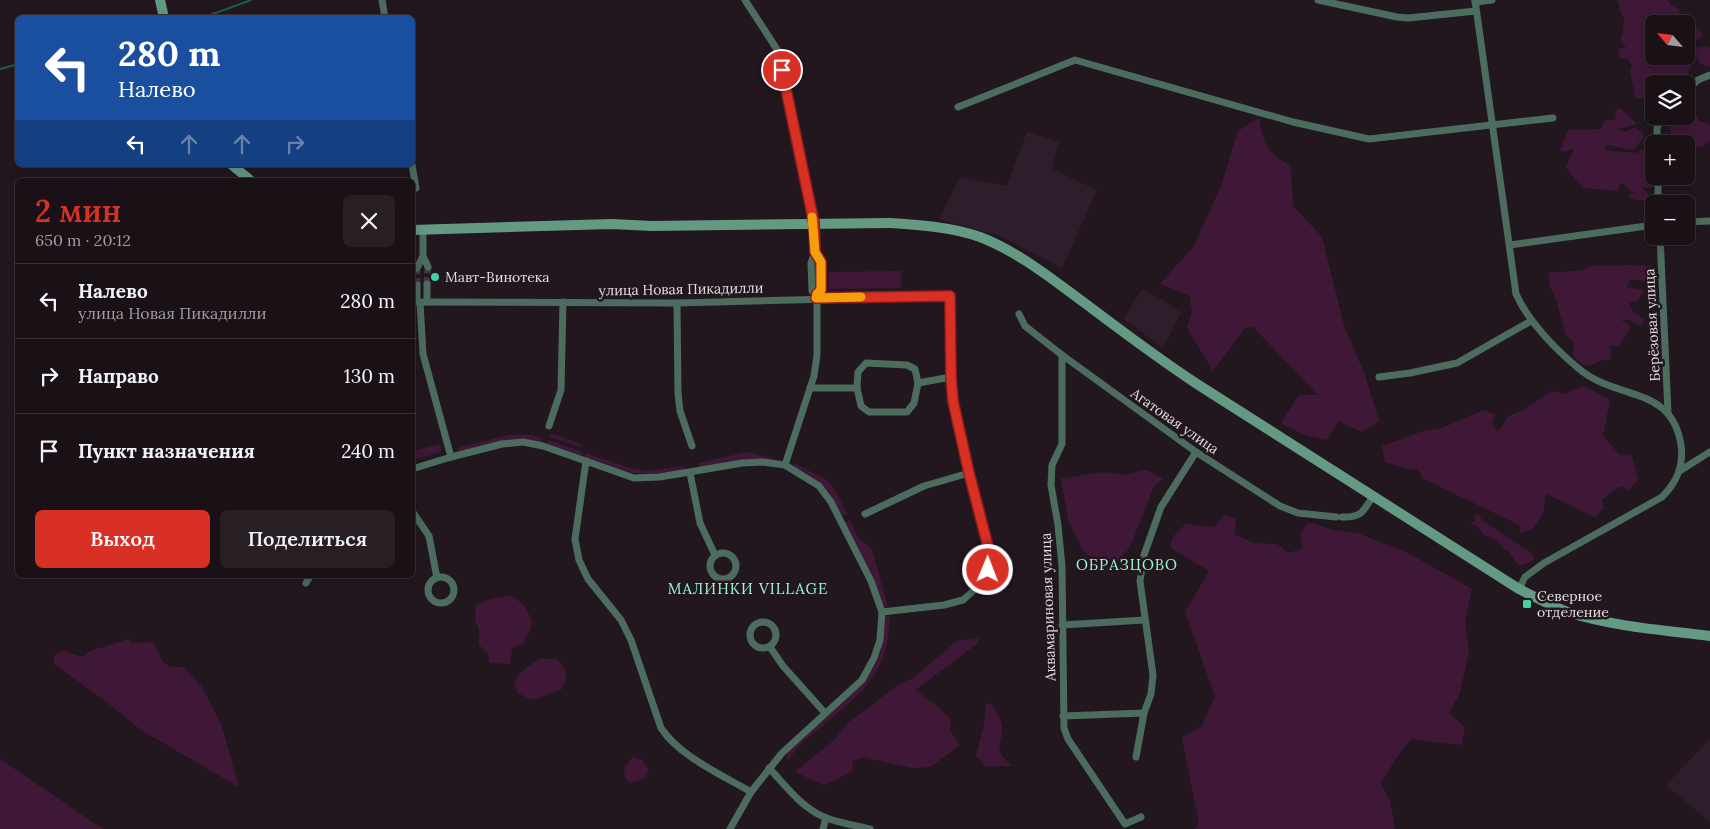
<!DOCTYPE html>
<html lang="ru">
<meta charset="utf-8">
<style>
:root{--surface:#1a1117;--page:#271f24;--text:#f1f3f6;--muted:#9f9da1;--line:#383136;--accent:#d93025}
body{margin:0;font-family:Lora,serif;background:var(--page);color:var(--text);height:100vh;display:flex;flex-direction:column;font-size:19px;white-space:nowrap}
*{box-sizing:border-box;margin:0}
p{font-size:16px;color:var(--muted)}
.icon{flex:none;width:28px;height:28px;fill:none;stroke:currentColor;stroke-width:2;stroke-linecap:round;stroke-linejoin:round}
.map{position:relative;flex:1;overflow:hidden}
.drawer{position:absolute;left:15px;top:178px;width:400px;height:400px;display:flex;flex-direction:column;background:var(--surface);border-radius:8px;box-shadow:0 2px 12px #0003,0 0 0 1px var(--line)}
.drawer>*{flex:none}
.top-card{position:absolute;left:15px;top:15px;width:400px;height:152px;border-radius:8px;box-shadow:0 2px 12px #0003,0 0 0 1px var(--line);background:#1a4fa0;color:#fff;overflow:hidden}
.needle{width:32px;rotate:298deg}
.fabs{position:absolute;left:1645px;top:15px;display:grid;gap:10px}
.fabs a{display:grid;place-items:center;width:50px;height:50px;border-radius:8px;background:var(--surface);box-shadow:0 2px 12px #0003,0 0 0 1px var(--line);font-size:25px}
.pin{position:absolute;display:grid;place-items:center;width:42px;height:42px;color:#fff;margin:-21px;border:2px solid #fff;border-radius:50%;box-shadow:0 1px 5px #0007}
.me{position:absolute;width:55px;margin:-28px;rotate:1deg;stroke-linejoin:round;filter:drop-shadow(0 0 4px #0008)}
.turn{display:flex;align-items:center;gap:18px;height:105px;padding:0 20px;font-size:22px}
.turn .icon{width:65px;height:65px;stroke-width:2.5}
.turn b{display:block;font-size:35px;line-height:42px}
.lanes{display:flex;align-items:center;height:48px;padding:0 20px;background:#0003;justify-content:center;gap:25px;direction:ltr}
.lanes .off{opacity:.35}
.round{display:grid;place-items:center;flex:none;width:52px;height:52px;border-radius:8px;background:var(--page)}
.head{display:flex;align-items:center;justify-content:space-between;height:85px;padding:0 20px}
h1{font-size:30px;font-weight:600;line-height:38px;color:var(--accent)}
.cta{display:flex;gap:10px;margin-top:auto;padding:10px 20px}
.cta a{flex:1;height:58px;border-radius:8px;background:var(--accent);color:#fff;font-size:20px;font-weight:600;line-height:58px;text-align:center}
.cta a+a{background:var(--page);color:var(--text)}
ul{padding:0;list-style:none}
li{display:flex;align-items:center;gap:15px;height:75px;padding:0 20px;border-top:1px solid var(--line)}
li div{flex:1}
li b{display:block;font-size:19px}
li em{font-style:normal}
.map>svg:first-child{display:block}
.built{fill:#2e1e2b}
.green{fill:#3f1838}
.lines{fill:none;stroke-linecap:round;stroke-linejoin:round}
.stream{stroke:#195f47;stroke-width:2}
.street-tunnel{stroke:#3f353c;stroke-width:7;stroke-dasharray:7 3.5;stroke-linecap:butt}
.street{stroke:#4b6c5e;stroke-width:7}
.secondary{stroke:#649a84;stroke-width:10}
.route-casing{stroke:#8d1f18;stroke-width:12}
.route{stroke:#d93025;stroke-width:9}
.slow{stroke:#f59e0b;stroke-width:9}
.poi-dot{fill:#3fd4a2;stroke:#22171f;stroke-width:2}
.labels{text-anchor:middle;stroke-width:5;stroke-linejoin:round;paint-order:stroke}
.poi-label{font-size:14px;fill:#e4dce2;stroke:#22171f;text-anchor:start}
.street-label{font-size:14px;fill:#e4dce2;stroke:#22171f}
.neighbourhood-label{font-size:15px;letter-spacing:1px;fill:#9df6d1;stroke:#22171f}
</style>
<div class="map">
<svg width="1710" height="829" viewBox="0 0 1710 829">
<rect width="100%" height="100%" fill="#22171f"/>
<!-- built -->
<g class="built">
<path d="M1027 132 1059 142 1052 169 1097 190 1062 268 1000 236 939 219 960 177 1007 186Z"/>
<path d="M1142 289 1163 300 1181 313 1163 348 1124 319Z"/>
<path d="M1710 739V822L1666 785Z"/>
</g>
<!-- green -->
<g class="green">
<path d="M1617 0H1667L1671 5 1679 9 1682 24H1654V56H1686V48C1695 49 1701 45 1710 48V67L1701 64 1697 57 1689 55 1693 59 1686 80 1680 84H1654V100L1635 98 1630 70 1632 65 1628 59 1619 58V49L1626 47 1620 40C1624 33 1622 27 1625 19L1622 16Z"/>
<path d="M1686 27 1697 28 1702 33 1701 37 1686 46Z"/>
<path d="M1619 107 1637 124 1617 129 1625 132 1635 127 1644 134 1643 138 1634 150 1607 145 1604 150 1635 153 1642 150 1649 151 1654 185 1651 189 1644 187 1642 188 1647 191 1649 197 1645 201 1631 199 1628 195 1638 193 1631 192 1622 182 1617 191 1583 188 1566 168 1574 148 1565 152 1560 150 1568 130 1601 129 1604 121 1616 119 1615 112Z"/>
<path d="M1696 114 1699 122H1705L1710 126V140L1702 147 1690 149 1686 155V144H1669L1665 138 1671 134 1670 122 1680 125Z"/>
<path d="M1259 118C1264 145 1266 152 1291 166L1293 206 1322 237 1344 326 1365 375 1379 421 1362 432 1338 421 1327 440 1305 435 1281 423 1299 395H1318L1253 327 1245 328 1213 371 1187 328 1192 311 1189 295 1160 284 1194 246 1221 186 1238 131Z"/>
<path d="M1631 265 1652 266 1644 281 1630 279 1627 287 1644 290 1638 301 1629 303 1633 312 1644 319 1641 326 1630 320H1621L1631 326 1620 345 1610 346 1611 359C1599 359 1596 365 1585 366L1573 356 1574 342 1566 336 1556 299 1550 286 1548 273 1583 270 1591 266Z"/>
<path d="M901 271V288L829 289V272Z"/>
<path d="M1584 386 1610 400 1603 436 1619 454 1632 456 1638 480 1629 490 1621 486 1602 499 1604 508 1595 517 1546 494 1543 513 1533 529 1520 533 1519 525 1422 478 1418 469 1410 470 1385 462 1382 446 1423 431 1442 428 1484 410 1495 414 1492 424 1498 431 1509 416 1523 410 1552 391 1563 394Z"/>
<path d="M551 433 580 444 582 448 550 437Z"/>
<path d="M508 435H530L542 438 541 442 511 440 458 451V448Z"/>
<path d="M548 440 583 452 582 456 547 444Z"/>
<path d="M440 444 441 452 413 460V451Z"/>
<path d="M747 452 775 459 774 461 749 459 699 467V463Z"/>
<path d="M586 453 630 468 647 471 683 466 684 470 660 474 633 473 584 457Z"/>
<path d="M795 463 828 481 836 492 847 514 843 516C829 492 818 479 793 467Z"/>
<path d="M1147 470 1163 479 1154 486 1130 547 1109 571 1083 551 1068 519 1061 479 1103 472 1122 475Z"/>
<path d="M1224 515 1236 518 1235 534 1253 543 1277 544 1289 553 1303 548 1300 535 1308 522 1334 530 1357 533 1408 553 1472 589 1465 621 1469 653 1459 695 1449 713 1465 727 1461 745 1411 739 1396 758 1381 783 1390 802 1395 829H1194L1199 824 1182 737 1202 726 1215 696 1185 612 1209 571 1171 548C1171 535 1177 532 1186 524L1214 527Z"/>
<path d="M1474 515H1479L1482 520 1531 553 1534 557 1532 562 1519 566 1508 551 1504 549 1494 538 1484 535 1477 526 1470 523 1475 521Z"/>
<path d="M850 520 859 539 872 549 888 607 882 604C874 575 859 549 845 522Z"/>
<path d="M511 595 525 606 532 621 530 630 523 643 512 648 510 664 489 663V654L479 645V629L475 620 476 605 491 599Z"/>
<path d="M886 616H890C888 674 863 692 821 727 809 737 797 745 789 760L787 759 786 752 866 680 878 660 881 649Z"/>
<path d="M978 638V643L915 690 943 711 951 720 949 729 960 745 930 767 911 768 864 757 853 760 852 772 824 785 795 772 834 740 848 723 899 684 913 678 957 641Z"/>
<path d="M129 639 132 643 152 642C158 649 161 663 170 667 173 668 180 667 183 667L202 687 221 724 239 787 141 730 104 700 54 664V656L64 650 71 654 83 657 90 651Z"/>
<path d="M539 659H557C567 669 569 676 562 689L533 700 517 693 514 682 522 671Z"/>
<path d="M991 703C994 710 1001 719 1002 725 1003 748 991 747 1012 766H985L976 756 984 724 986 705Z"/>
<path d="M633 757 642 760 649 770 645 778 636 782 629 783 624 775 625 766Z"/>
<path d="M0 759 103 829H0Z"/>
</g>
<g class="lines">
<!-- stream -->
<g class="stream">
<path d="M202 18 251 0"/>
<path d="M0 69 18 64"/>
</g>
<!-- street-tunnel -->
<g class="street-tunnel">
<path d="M427 284 428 267"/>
<path d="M417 285V268"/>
</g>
<!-- street -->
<g class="street">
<path d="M382 0 385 18"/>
<path d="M745 0 778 51 814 223 815 252"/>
<path d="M1318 0 1397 17 1408 18 1476 11"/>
<path d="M1475 0 1516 294C1529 323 1559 353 1583 372 1621 400 1672 387 1681 445 1684 466 1677 482 1662 497L1544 563 1525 577 1519 589"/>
<path d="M1475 2 1492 0"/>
<path d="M1686 91 1698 80 1710 75"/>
<path d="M958 107 1075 60 1293 122 1369 139 1553 118"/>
<path d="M1657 144V128L1662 116"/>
<path d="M412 165 416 188"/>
<path d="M1658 176V204"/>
<path d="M1686 222 1710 221"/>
<path d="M1660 236 1668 413"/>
<path d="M1510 245 1654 225"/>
<path d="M815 252 821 262V290L817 294 812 291 811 263Z"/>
<path d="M423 256V230"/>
<path d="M417 268 423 256 428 267"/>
<path d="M412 302 677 303 950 296 951 377 953 401 969 473 990 554 987 570 981 584 963 600 944 605 882 612"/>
<path d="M417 302V285"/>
<path d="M420 302 423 354 451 457"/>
<path d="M427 302V284"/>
<path d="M677 303 678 393 680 411 692 446"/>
<path d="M1019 314 1025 326 1062 355 1196 452 1280 506 1298 513 1336 517"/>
<path d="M1062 355V444L1052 465 1051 485 1058 525 1062 566 1064 728 1068 739 1125 824 1141 817"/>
<path d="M1379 377 1410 373 1457 363 1531 321"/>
<path d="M810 388H857L858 372 866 363 907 365 915 369 918 383 951 377"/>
<path d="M857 388 861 406 869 412H907L914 403 918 383"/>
<path d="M549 426 561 390 563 302"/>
<path d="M586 461 575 539 579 560 588 579 621 620 631 640 661 728C679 756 722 775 751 792"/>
<path d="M785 465 814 376 817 355V295"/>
<path d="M412 469 451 457 502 444 523 442 543 446 634 478 660 477 742 463 762 462 785 465 819 486 831 502 871 581 882 612 880 640 874 658 862 680 782 753 751 792 730 829"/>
<path d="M1681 470 1710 452"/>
<path d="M690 473 700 523 715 555"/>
<path d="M412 511 429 536 437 578"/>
<path d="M865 514 924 486 969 473"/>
<path d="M1342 517C1361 518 1363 512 1373 496"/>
<circle cx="723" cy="566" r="13"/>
<circle cx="441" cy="590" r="13"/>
<path d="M306 583 311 575"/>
<circle cx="763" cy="635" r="13"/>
<path d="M1062 625 1144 620"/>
<path d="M770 647 783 666 825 713"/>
<path d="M1063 716 1144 713"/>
<path d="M1136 757 1144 713 1151 694 1153 675 1140 581 1144 555 1161 507 1196 452"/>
<path d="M769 768C786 786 801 807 824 817 838 823 855 825 870 829"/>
<path d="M823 829 826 818"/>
</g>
<!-- secondary -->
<g class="secondary">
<path d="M160 0 164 18"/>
<path d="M232 165 250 180"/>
<path d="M412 230 612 224 652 226 890 223C920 225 951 227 980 237 1019 252 1053 280 1086 304 1123 332 1159 359 1197 384L1519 589C1535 597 1551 606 1568 612 1614 627 1663 630 1710 636"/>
</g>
</g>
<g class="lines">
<defs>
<path id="route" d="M782 70 814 223 815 252 821 262V290L817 294 816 298 950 296 951 377 953 401 969 473 990 554 988 570"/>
</defs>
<!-- route casing -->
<use href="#route" class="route-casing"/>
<!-- route -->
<use href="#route" class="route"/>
<!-- slow -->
<path class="slow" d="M812 217 815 252 821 262V290L817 294 816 298 861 297"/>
</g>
<!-- markers -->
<g class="poi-dot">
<circle cx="435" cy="277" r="5"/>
<rect x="1522" y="599" width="10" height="10" rx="2.5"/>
</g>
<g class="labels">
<!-- poi labels -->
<g class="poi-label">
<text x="445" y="282">Мавт-Винотека</text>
<text x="1537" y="601">Северное<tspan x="1537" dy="16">отделение</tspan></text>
</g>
<!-- street labels -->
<g class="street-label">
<text transform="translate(681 289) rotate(-1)" y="5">улица Новая Пикадилли</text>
<text transform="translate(1652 325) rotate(-93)" y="5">Берёзовая улица</text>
<text transform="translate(1175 421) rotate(35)" y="5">Агатовая улица</text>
<text transform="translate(1048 607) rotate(-92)" y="5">Аквамариновая улица</text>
</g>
<!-- neighbourhood labels -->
<g class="neighbourhood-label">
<text x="1127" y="570">ОБРАЗЦОВО</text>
<text x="748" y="594">МАЛИНКИ VILLAGE</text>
</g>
</g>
</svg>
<div class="fabs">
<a><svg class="needle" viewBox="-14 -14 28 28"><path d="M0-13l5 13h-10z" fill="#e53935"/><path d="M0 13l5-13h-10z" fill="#9f9da1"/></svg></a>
<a><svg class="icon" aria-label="layers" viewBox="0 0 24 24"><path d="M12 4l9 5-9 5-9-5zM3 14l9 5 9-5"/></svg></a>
<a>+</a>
<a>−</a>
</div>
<div class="pin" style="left:782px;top:70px;background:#d93025"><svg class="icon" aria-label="arrive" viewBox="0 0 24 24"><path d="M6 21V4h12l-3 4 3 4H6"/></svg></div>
<svg class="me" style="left:988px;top:570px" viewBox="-20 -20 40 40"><circle r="17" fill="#d93025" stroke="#fff" stroke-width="3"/><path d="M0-11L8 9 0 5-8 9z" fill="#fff"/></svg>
<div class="top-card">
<div class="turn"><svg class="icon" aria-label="left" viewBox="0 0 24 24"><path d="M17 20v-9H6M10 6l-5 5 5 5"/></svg><div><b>280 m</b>Налево</div></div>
<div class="lanes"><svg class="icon" aria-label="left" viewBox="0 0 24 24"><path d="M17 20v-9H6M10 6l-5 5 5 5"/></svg><svg class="icon off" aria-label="ahead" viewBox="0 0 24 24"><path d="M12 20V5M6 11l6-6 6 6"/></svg><svg class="icon off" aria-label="ahead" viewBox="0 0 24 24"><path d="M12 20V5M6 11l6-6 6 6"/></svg><svg class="icon off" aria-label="right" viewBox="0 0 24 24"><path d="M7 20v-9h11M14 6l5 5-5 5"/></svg></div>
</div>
<section class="drawer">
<div class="head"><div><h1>2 мин</h1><p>650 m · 20:12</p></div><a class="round"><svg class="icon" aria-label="close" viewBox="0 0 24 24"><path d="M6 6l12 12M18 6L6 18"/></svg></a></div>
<ul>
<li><svg class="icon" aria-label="left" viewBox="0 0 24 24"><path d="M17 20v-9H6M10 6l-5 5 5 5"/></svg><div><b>Налево</b><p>улица Новая Пикадилли</p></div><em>280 m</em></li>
<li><svg class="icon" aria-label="right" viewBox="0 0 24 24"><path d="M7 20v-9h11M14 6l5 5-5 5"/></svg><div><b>Направо</b></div><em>130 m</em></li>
<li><svg class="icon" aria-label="arrive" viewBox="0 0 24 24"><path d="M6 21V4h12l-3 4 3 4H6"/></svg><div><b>Пункт назначения</b></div><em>240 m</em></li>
</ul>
<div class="cta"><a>Выход</a><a>Поделиться</a></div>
</section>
</div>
